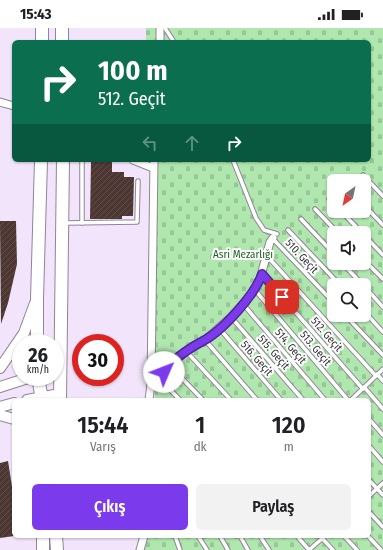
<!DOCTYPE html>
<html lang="tr">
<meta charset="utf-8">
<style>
:root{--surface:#fff;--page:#f2f2f2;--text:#202124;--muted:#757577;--accent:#7c3aed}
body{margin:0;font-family:"Fira Sans Condensed",sans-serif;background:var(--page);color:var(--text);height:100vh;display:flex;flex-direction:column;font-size:15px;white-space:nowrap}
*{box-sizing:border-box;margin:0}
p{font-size:13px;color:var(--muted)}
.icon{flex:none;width:22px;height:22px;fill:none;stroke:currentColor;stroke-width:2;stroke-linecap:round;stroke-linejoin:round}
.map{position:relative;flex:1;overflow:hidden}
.details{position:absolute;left:12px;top:370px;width:359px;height:140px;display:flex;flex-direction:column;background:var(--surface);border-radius:6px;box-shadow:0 1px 3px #0004}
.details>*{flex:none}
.guide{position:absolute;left:12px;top:12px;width:359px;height:122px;border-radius:6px;box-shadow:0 1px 3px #0004;background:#0b6e4f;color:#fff;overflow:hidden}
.needle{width:26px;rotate:213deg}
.buttons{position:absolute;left:327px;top:146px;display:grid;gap:8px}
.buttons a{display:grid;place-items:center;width:44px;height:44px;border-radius:6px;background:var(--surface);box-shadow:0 1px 3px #0004;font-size:20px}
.speed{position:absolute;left:12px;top:306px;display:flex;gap:8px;font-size:20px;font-weight:700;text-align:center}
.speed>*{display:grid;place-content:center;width:52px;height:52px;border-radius:50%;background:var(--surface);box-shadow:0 1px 3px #0004;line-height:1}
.speed small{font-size:10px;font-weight:400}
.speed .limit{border:6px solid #d22;background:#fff;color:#111}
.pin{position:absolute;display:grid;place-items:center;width:34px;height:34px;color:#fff;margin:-17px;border-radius:8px;box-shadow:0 2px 6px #0006}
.me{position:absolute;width:44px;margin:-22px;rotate:46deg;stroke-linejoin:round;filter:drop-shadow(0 0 3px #0008)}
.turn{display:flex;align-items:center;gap:14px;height:84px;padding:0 20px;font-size:18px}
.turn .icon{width:52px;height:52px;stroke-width:2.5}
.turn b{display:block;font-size:28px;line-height:34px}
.lanes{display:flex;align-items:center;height:38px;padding:0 20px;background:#0003;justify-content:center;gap:20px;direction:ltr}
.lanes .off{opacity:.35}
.eta{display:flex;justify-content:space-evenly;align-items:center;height:68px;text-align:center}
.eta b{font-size:24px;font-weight:600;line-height:28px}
.primary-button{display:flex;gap:8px;margin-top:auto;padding:8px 20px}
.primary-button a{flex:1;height:46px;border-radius:6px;background:var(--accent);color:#fff;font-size:16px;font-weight:600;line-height:46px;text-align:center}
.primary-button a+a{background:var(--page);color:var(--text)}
.status{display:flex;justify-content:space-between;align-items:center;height:28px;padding:0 20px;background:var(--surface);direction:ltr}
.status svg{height:11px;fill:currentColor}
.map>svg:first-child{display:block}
.cemetery{fill:url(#cemetery-stones);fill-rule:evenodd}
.building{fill:url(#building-hatch)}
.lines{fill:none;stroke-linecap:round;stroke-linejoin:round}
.lane-casing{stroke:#908497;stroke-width:5.5}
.street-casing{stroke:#908497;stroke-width:9}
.secondary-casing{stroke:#908497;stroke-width:12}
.primary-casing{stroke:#908497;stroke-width:14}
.lane{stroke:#fff;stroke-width:3.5}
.street{stroke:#fff;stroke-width:7}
.secondary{stroke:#fff;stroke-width:10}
.primary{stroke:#fff;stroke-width:12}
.route-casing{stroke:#51269a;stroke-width:10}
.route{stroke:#7c3aed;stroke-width:7}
.labels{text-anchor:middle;stroke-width:4;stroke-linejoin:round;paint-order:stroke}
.park-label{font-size:11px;fill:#1d6222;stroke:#fff}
.street-label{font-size:11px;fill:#353038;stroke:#fff}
</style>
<div class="status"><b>15:43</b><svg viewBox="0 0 49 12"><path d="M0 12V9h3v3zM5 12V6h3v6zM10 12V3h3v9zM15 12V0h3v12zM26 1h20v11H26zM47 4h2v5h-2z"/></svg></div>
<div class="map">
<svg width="383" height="522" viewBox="0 0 383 522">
<defs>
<pattern id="cemetery-stones" width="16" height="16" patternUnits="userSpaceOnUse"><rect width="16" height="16" fill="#afe7af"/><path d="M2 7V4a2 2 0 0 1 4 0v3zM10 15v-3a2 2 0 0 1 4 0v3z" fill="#97c697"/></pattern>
<pattern id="building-hatch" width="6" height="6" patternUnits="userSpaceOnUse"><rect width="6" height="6" fill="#4c3732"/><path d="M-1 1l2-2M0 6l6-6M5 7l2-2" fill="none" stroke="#5e4c48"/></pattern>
</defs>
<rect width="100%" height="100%" fill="#f2e5fb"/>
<!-- cemetery -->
<path class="cemetery" d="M146 0H383V522H141L145 508H369V372H155L154 268 150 132H369V14H146ZM334 153H364V183H334ZM334 205H364V235H334ZM334 257H364V287H334Z"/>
<!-- building -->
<g class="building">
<path d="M91 133H112V144H124V149H134L133 188H122V191H90Z"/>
<path d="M0 193H16L17 236 8 275 1 296Z"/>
<path d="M8 433 14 471V508L0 510V435Z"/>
</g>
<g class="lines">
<defs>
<g id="lane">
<path d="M165 0 174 14"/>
<path d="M233 132 256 190 264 202 277 206"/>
<path d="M363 147 383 168"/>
<path d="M329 171 334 176"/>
<path d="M364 177 383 197"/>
<path d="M315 181 338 205"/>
<path d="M341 183 362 205"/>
<path d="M301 191 334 226"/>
<path d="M65 195 137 194 138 153"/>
<path d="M82 195V132"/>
<path d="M288 202 340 257"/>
<path d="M364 207 383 227"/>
<path d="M273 211 334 275"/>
<path d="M267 228 376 348"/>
<path d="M364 232 383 251"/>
<path d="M342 235 363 257"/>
<path d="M262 246 363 361"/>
<path d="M364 258 383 279"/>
<path d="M255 262 348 372"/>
<path d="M243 276 325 372"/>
<path d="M364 283 383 304"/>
<path d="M345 287 383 327"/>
<path d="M231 289 303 372"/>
<path d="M219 300 281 372"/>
<path d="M205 312 257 372"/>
<path d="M186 323 231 372"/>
<path d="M169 337 203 372"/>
<path d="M377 346 383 353"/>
<path d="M159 350 180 372"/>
<path d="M364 359 383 381"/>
<path d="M351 372 383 341"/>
<path d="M369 391 383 407"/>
<path d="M369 418 383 434"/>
<path d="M369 452 383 467"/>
<path d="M369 468 383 455"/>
<path d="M369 484 383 499"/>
<path d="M175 508 180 522"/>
<path d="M198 508 207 522"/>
<path d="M220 508 228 522"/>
<path d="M240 508 248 522"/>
<path d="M260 508 269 522"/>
<path d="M297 508 309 522"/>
<path d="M320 508 333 522"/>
<path d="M344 508 357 522"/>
<path d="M368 508 381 522"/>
<path d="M309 522 325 508"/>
</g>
<g id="street">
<path d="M160 14V0"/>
<path d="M0 74 14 78"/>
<path d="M133 132 153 140"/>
<path d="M151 356 159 350 169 337 193 318 204 313 229 291 243 276 254 263 260 251 270 214 273 210"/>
<path d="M149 372 151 356 154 132"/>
<path d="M140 522 144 508"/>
</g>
<g id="secondary">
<path d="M0 340 24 305 35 275"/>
<path d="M0 359 31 349"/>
<path d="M27 372 60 366"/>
<path d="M0 379 14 375"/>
<path d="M0 387 14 391"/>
</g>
<g id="primary">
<path d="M42 0V14"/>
<path d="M62 0V14"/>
<path d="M37 315V271L41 132"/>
<path d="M38 349 42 372"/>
<path d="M60 372 63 132"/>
<path d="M43 508V522"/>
<path d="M56 508 57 522"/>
</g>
</defs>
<!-- lane casing -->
<use href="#lane" class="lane-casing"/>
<!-- street casing -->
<use href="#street" class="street-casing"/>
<!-- secondary casing -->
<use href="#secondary" class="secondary-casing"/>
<!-- primary casing -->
<use href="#primary" class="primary-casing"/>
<!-- lane -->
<use href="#lane" class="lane"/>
<!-- street -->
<use href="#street" class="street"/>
<!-- secondary -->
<use href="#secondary" class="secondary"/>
<!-- primary -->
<use href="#primary" class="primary"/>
</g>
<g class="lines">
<defs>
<path id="route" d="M164 344C174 330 188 321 203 313 222 303 255 267 262 246L282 269"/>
</defs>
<!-- route casing -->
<use href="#route" class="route-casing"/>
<!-- route -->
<use href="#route" class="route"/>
</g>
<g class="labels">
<!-- park labels -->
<g class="park-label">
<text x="243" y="230">Asri Mezarlığı</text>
</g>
<!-- street labels -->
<g class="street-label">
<text transform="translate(302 228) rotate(47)" y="4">510. Geçit</text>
<text transform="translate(327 306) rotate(49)" y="4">512. Geçit</text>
<text transform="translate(291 318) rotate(50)" y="4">514. Geçit</text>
<text transform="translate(316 320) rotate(50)" y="4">513. Geçit</text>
<text transform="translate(274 324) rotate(49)" y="4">515. Geçit</text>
<text transform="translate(257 330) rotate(49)" y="4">516. Geçit</text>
</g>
</g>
</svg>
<div class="buttons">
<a><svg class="needle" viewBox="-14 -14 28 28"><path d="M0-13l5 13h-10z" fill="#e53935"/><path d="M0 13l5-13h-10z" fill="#757577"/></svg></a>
<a><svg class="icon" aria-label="sound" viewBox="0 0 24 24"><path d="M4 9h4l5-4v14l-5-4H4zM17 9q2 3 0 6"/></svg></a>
<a><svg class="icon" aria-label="search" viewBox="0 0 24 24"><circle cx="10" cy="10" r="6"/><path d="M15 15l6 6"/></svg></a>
</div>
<div class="speed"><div>26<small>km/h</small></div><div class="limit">30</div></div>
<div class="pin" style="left:282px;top:269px;background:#d93025"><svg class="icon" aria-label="arrive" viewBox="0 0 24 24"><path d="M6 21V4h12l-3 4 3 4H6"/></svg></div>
<svg class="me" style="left:164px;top:344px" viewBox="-20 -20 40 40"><circle r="19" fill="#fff"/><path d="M0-13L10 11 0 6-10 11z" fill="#7c3aed"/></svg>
<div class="guide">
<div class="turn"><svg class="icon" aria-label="right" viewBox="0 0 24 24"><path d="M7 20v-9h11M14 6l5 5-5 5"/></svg><div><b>100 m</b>512. Geçit</div></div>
<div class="lanes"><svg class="icon off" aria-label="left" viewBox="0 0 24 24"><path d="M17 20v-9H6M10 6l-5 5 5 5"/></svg><svg class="icon off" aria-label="ahead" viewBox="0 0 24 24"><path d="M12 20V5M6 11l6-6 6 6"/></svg><svg class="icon" aria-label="right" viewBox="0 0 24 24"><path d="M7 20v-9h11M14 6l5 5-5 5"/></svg></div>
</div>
<section class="details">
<div class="eta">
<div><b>15:44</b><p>Varış</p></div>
<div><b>1</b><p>dk</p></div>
<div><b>120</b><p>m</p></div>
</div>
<div class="primary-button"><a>Çıkış</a><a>Paylaş</a></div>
</section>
</div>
